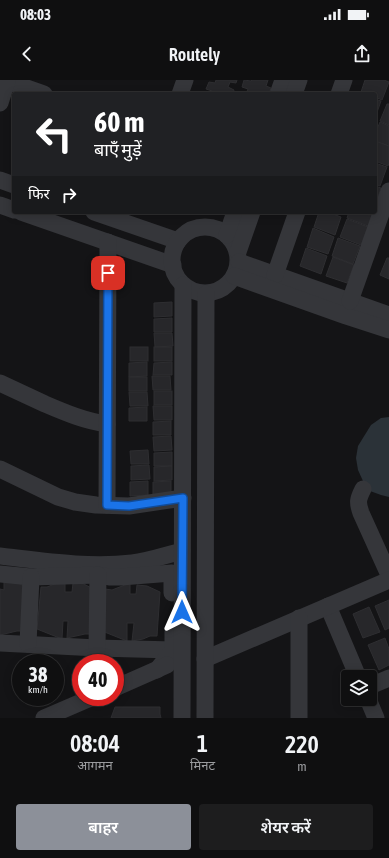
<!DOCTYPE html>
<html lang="hi">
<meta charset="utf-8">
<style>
:root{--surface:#0f0f10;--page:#1d1d1e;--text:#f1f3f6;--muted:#9b9c9f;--line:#2f2f30;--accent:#8c9099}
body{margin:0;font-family:"Asap Condensed","Noto Sans Devanagari",sans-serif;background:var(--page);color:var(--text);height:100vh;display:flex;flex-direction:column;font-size:15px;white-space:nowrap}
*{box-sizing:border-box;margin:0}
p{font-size:13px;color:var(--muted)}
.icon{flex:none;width:22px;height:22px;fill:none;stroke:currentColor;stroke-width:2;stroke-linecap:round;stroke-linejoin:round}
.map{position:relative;height:638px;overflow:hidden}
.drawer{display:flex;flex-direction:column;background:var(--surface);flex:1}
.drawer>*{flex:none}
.top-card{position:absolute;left:12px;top:12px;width:365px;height:122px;border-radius:4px;box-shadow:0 2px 10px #0003,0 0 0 1px var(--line);background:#202124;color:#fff;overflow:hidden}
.tools{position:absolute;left:341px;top:590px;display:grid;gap:8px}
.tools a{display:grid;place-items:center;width:36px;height:36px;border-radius:4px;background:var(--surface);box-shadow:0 2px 10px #0003,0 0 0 1px var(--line);font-size:20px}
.speed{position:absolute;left:12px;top:574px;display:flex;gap:8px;font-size:20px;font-weight:700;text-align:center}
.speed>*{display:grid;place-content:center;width:52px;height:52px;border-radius:50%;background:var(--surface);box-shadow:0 2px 10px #0003,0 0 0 1px var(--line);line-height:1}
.speed small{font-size:10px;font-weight:400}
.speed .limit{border:6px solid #d22;background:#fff;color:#111}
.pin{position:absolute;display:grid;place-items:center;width:34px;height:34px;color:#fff;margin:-17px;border-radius:8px;box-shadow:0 2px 6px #0006}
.me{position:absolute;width:44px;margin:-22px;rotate:0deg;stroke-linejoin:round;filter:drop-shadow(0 0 3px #0008)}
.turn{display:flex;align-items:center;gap:14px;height:84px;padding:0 16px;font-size:18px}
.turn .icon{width:52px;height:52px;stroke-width:2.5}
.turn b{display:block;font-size:28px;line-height:34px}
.then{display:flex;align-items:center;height:38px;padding:0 16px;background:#0003;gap:8px;font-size:15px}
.eta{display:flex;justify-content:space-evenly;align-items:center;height:68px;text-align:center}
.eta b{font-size:24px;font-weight:600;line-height:28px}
.action{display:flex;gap:8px;margin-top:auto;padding:8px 16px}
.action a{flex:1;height:46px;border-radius:4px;background:var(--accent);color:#fff;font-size:16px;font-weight:600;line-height:46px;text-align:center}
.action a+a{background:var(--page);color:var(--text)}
.status{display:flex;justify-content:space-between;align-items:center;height:28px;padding:0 20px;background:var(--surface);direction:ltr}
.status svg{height:11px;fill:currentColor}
header{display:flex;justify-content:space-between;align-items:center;height:52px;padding:0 16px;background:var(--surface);font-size:18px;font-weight:600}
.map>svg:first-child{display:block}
.water{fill:#2b3238}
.building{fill:#27272a;stroke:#2e2e31}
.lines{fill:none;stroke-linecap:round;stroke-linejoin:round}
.minor{stroke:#35363a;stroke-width:17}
.route-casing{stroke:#114b97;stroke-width:10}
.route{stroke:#1a73e8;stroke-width:7}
</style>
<div class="status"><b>08:03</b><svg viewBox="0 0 49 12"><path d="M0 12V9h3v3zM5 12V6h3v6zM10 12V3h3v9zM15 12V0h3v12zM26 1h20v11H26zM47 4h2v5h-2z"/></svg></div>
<header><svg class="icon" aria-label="back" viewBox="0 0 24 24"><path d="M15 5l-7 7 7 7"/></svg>Routely<svg class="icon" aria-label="share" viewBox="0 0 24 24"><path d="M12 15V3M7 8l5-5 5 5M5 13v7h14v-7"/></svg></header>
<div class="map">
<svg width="389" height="638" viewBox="0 0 389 638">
<rect width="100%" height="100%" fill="#141416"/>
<!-- water -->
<path class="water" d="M389 337V417L381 415 370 411 363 401 358 390 356 378 358 366 371 345 381 338Z"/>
<!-- building -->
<g class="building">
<path d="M216 0H237L236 3 230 2 228 7 234 10 233 14H211L212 11 206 9 209 2 215 3Z"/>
<path d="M244 0 251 1 252 0H268L266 6 271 8 269 14H240L241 13 246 14 248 9 242 7Z"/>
<path d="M365 0H384L389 2 382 20 375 17V14H367L361 12Z"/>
<path d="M375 19 381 21 375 38Z"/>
<path d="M387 24H389V45L380 41Z"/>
<path d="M380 42 389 46V66L375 61V54Z"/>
<path d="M375 61 389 66V83L388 86 375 81Z"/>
<path d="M375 83 387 87 380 106 375 104Z"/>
<path d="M375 106 381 108 375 125Z"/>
<path d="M319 132H328L341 137 335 155 314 147Z"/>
<path d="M349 132H373L368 146 347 138Z"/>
<path d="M347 139 368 147 361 165 340 157Z"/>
<path d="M313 148 334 157 328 174 307 167Z"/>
<path d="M338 158 360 166 353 184 332 176Z"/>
<path d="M306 168 327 176 321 194 300 186Z"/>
<path d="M333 177 354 185 347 203 326 196Z"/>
<path d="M387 178H389V199L380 195Z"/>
<path d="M172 222V236L154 237V223Z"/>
<path d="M172 238V252H154V239Z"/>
<path d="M154 253H172L173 266 155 267Z"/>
<rect x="130" y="267" width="18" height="14"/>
<rect x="154" y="267" width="18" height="14"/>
<path d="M147 282V296L129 297V283Z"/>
<path d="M172 282V295H153L154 283Z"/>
<path d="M152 296H170L171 310H153Z"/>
<rect x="129" y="297" width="18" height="14"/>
<rect x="154" y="311" width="18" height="14"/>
<path d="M129 312H147L148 326H130Z"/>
<path d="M153 326H172V340H154Z"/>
<path d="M147 327V341H129V328Z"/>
<path d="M171 341V355H153V342Z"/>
<path d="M171 356 172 370 154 371 153 357Z"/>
<path d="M148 370 149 384H131L130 371Z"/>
<path d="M172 372V386H154V373Z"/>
<path d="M149 385 150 399 131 400V386Z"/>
<path d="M172 386V400L154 401V387Z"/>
<path d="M148 401V415L130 416V402Z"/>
<path d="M171 401V415L153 416V402Z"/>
<path d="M4 500 14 501 26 507 24 551H17L0 555V509L4 510Z"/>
<path d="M65 500V512H72L73 503H82L95 510 93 554H85L67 558 68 541H63L62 559 37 549 41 507H47Z"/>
<path d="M130 503V514H136L137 505 147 506 160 512 157 556H150L143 559 132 561 134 543H127V561L102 551 105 509 112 510Z"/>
<path d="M389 520V548L385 550 375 526Z"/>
<path d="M369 527 380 552 363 558 353 534Z"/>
<path d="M385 558 389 569V585L379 590 368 565Z"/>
<path d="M115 627H160V634L161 638H111Z"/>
</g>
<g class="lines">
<!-- minor -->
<g class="minor">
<path d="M4 0 44 14"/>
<path d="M180 14 185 0"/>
<path d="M278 14 283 0"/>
<path d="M294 14 299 0"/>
<path d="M339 14 344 0"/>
<path d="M0 23 7 1"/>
<path d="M0 100 14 105"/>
<path d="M0 125 14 130"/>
<path d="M21 132 173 185"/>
<path d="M94 132 178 161"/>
<circle cx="205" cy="180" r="33"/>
<path d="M227 155 235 132"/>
<path d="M238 172 252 132"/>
<path d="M239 182 389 235"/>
<path d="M275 195 297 132"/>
<path d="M234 196 346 236 389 250"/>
<path d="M350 221 389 111"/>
<path d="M0 303C15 310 30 317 45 324 66 333 85 341 107 344"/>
<path d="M0 389 58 417 75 422 96 425 129 426 183 418"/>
<path d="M363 409C358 419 357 422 361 433L389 495"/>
<path d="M107 425 108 162"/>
<path d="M0 476C44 481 88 488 132 483 149 481 166 475 182 471"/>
<path d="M0 494 31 497 98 495 109 497H121L172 493V513"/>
<path d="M328 526 358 597"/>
<path d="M0 563 97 568 173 570"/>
<path d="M28 564 31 497"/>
<path d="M97 568 98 495"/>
<path d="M205 579 389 500"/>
<path d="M157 590 173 570V551"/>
<path d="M370 606 389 598"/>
<path d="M115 608 167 585"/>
<path d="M368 619 376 638"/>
<path d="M44 638 93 617"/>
<path d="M182 638 183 205"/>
<path d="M205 638 206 214"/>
<path d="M299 638V538"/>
</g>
</g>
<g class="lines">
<defs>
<path id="route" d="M108 193 107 425 129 426 183 418 182 532"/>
</defs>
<!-- route casing -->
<use href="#route" class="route-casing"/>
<!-- route -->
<use href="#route" class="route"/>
</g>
</svg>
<div class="tools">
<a><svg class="icon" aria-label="layers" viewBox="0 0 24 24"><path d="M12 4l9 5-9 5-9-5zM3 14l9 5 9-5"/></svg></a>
</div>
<div class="speed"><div>38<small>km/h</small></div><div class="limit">40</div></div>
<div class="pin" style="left:108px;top:193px;background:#d93025"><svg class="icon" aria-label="arrive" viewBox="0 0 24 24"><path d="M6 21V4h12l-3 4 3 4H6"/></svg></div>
<svg class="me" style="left:182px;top:532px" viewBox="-20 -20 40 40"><path d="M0-17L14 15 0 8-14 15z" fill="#1a73e8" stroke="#fff" stroke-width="4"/></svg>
<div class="top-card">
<div class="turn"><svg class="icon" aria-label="left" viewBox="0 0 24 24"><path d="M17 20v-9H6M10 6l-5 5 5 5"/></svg><div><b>60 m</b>बाएँ मुड़ें</div></div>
<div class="then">फिर<svg class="icon" aria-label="right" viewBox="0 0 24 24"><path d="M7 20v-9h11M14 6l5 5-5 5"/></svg></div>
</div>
</div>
<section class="drawer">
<div class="eta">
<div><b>08:04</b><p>आगमन</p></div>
<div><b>1</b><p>मिनट</p></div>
<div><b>220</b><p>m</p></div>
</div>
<div class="action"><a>बाहर</a><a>शेयर करें</a></div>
</section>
